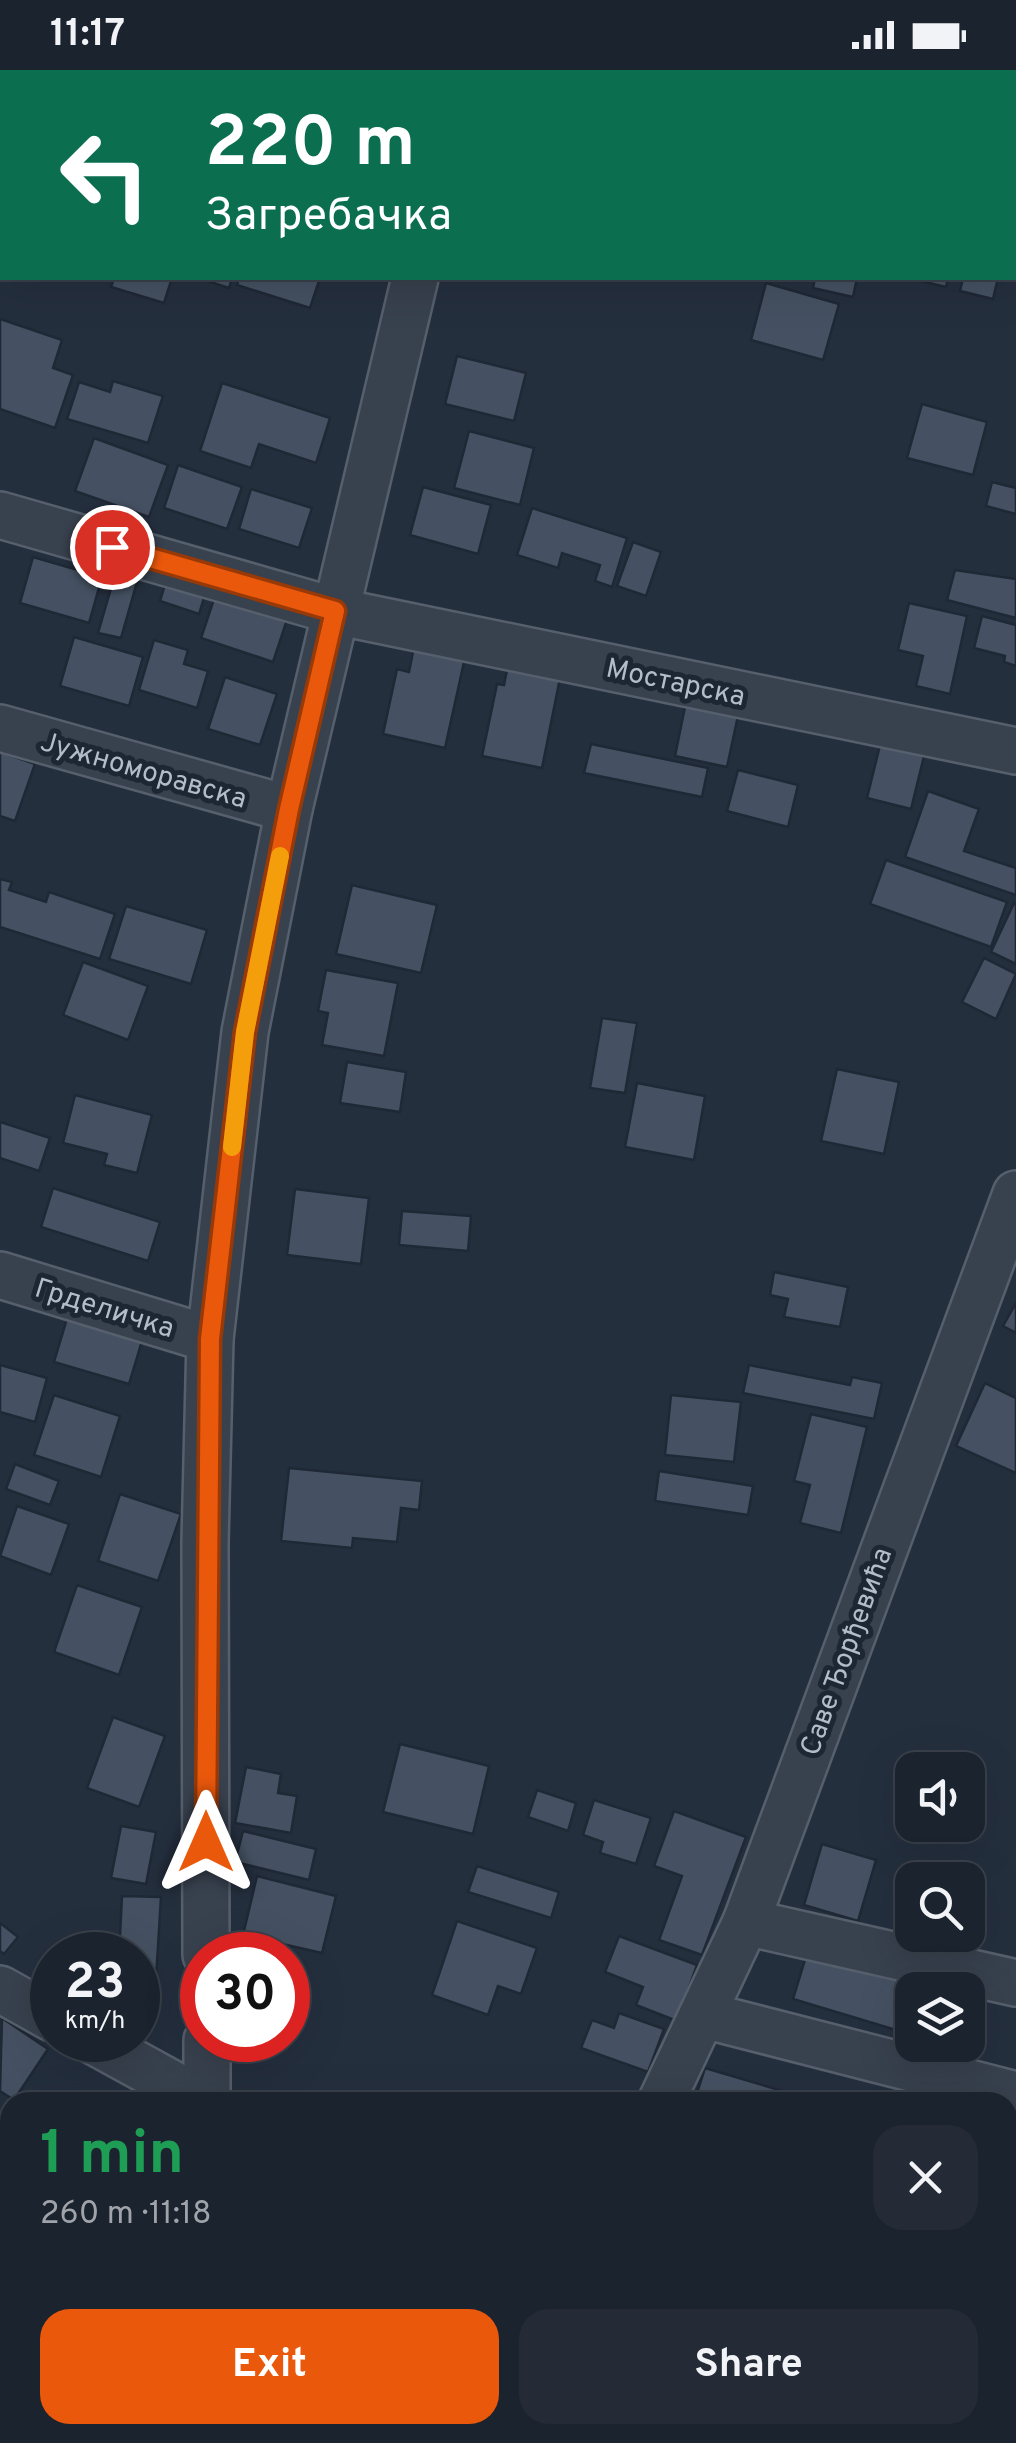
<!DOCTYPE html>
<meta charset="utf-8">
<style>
:root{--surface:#1b232e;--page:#242b36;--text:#f1f3f6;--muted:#a0a4aa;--line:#39404a;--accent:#ea580c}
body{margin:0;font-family:Overpass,sans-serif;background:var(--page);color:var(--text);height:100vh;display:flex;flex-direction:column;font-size:38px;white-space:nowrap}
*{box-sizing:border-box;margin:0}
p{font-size:32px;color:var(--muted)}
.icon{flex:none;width:55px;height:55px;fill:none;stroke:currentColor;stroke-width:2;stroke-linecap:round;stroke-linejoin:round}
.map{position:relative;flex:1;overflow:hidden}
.sheet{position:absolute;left:0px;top:2022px;width:1018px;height:352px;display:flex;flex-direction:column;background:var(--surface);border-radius:30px 30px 0 0;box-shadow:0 10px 40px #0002,0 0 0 2px var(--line)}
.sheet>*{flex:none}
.top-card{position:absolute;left:0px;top:0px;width:1018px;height:210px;box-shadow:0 10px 40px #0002,0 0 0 2px var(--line);background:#0b6e4f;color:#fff;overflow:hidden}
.controls{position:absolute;left:895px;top:1682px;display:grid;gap:20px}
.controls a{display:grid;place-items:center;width:90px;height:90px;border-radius:20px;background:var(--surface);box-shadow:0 10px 40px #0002,0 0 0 2px var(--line);font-size:50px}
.speed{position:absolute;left:30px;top:1862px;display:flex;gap:20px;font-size:50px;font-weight:700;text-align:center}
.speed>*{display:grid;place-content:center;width:130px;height:130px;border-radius:50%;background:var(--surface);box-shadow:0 10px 40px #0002,0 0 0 2px var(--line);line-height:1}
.speed small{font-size:25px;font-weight:400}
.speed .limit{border:15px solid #d22;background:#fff;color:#111}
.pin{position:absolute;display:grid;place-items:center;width:85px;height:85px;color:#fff;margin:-42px;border:5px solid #fff;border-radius:50%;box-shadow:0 2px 10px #0007}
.me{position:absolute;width:110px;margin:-55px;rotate:0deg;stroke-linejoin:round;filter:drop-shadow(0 0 8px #0008)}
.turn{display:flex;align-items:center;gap:35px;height:210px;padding:0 40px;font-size:45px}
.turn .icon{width:130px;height:130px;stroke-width:2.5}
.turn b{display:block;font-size:70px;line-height:85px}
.round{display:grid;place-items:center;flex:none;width:105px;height:105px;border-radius:30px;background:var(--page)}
.overview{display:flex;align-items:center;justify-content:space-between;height:170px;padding:0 40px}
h1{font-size:60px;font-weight:700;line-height:75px;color:#1e9e55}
.button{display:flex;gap:20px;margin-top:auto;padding:20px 40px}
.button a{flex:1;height:115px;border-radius:30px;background:var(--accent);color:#fff;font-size:40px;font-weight:700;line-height:115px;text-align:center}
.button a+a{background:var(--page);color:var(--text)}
.status{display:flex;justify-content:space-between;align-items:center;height:70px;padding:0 50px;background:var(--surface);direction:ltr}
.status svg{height:28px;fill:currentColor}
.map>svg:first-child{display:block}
.building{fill:#455162;stroke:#1f2835;stroke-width:2.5}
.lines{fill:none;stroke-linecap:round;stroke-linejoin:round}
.minor-casing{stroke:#565f6c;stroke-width:50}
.minor{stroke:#38414e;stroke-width:45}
.route-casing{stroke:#983908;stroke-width:25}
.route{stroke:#ea580c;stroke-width:18}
.slow{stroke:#f59e0b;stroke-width:18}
.labels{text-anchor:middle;stroke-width:10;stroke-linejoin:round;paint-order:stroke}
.street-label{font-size:28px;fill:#b4bcc9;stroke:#1d2633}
</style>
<div class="status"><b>11:17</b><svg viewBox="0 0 49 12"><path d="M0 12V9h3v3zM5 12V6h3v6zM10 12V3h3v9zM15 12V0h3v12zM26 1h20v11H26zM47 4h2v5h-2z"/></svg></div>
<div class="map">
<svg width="1016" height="2373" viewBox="0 0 1016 2373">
<rect width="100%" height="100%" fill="#242f3e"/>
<!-- building -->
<g class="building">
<path d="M245 0H306L313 2H245Z"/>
<path d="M550 0H624L550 2Z"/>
<path d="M882 0H969L882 2Z"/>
<path d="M114 208H172L164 233 111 217Z"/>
<path d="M198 208H232L229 218Z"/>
<path d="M239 208H320L310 238 237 215Z"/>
<path d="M815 208H857L853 227 813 218Z"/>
<path d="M908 208H948L946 217Z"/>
<path d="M963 208H998L993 229 960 221Z"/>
<path d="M766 213 839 234 823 290 751 270Z"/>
<path d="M0 249 62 270 53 298 73 305 55 358 0 339Z"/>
<path d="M457 286 526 303 514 351 445 334Z"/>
<path d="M113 311 163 326 148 373 67 349 79 312 110 322Z"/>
<path d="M222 313 330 348 316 393 259 374 251 398 200 381Z"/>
<path d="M922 334 987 352 973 405 907 388Z"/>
<path d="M469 361 534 378 520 435 454 418Z"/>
<path d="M94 368 168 395 149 447 75 421Z"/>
<path d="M178 395 242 417 227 459 164 438Z"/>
<path d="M992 412 1016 418V444L986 436Z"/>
<path d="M423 417 491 435 478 484 410 465Z"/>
<path d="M251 419 312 438 299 478 239 459Z"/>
<path d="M532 438 627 468 612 517 595 511 600 495 562 483 558 498 517 485Z"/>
<path d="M633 472 661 482 646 526 617 516Z"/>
<path d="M33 487 102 507 89 553 20 533Z"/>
<path d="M119 491 141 498 121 568 98 563Z"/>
<path d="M955 500 1016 509V548L947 530Z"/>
<path d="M168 505 207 518 199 544 160 531Z"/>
<path d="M217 520 289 544 273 592 201 568Z"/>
<path d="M909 533 967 546 950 624 916 616 923 586 898 580Z"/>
<path d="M982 546 1016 555V596L1004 592 1005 586 974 578Z"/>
<path d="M74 567 143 587 129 636 60 616Z"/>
<path d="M154 570 188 580 184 594 208 601 197 638 139 620Z"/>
<path d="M415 572 466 583 445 678 383 664 397 599 409 602Z"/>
<path d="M509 589 562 598 542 698 482 686 497 614 504 615Z"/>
<path d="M225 607 277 624 260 675 208 659Z"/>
<path d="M688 622 741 632 727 697 675 686Z"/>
<path d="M883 663 927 674 911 739 867 728Z"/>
<path d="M591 674 708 698 702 727 584 703Z"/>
<path d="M0 682 35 694 15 751 0 746Z"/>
<path d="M738 700 798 715 788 757 727 741Z"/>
<path d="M928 721 979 739 964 781 1016 798V825L905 787Z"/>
<path d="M886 790 1007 832 991 877 870 834Z"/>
<path d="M0 809 12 812 9 820 46 832 49 822 115 844 100 889 0 857Z"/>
<path d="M352 815 437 835 421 903 336 884Z"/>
<path d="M1014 833 1016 834V894L991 882Z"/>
<path d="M126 836 207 860 191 914 109 889Z"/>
<path d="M984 888 1016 904 996 949 962 932Z"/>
<path d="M83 892 148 916 128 970 63 945Z"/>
<path d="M326 900 398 913 384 986 322 975 328 943 318 941Z"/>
<path d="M602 948 637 953 625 1023 590 1018Z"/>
<path d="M347 992 406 1002 400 1042 340 1033Z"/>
<path d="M837 999 899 1012 884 1084 821 1071Z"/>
<path d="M637 1013 705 1026 694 1090 625 1077Z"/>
<path d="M75 1025 152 1045 137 1103 104 1095 107 1084 63 1073Z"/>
<path d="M0 1052 50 1068 39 1101 0 1088Z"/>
<path d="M53 1118 160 1152 148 1191 41 1157Z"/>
<path d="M295 1119 369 1128 361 1194 287 1185Z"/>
<path d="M402 1141 471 1146 468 1181 399 1175Z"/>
<path d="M774 1202 848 1217 840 1257 784 1247 788 1229 770 1225Z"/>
<path d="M1016 1233V1263L1003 1256Z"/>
<path d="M69 1242 144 1264 129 1314 54 1292Z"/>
<path d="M0 1295 47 1308 35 1352 0 1342Z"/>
<path d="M749 1295 850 1315 852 1307 882 1313 874 1349 743 1323Z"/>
<path d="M985 1313 1016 1328V1403L956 1376Z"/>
<path d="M54 1325 120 1346 101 1407 34 1385Z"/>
<path d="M671 1325 741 1332 734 1392 665 1385Z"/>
<path d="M811 1344 867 1357 841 1463 800 1453 810 1415 794 1411Z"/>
<path d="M15 1394 59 1411 50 1435 6 1419Z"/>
<path d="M289 1398 422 1411 419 1440 401 1438 397 1472 353 1468 352 1478 281 1471Z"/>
<path d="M659 1401 753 1416 748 1445 655 1431Z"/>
<path d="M120 1424 181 1444 158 1511 98 1491Z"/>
<path d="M17 1436 69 1454 51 1505 0 1486Z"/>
<path d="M77 1515 142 1537 119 1605 54 1582Z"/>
<path d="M113 1647 165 1666 139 1737 87 1718Z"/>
<path d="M400 1674 489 1696 473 1764 383 1742Z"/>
<path d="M246 1697 281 1704 278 1723 297 1726 291 1763 235 1753Z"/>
<path d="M537 1720 576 1733 568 1761 528 1747Z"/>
<path d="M594 1730 651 1748 636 1794 600 1783 603 1772 583 1765Z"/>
<path d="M674 1741 746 1767 702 1885 659 1870 682 1806 654 1796Z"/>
<path d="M121 1756 156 1762 146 1814 111 1808Z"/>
<path d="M243 1761 316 1779 309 1810 235 1792Z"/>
<path d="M822 1774 876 1790 858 1851 804 1835Z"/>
<path d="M477 1796 559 1822 551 1848 468 1822Z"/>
<path d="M257 1806 336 1826 322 1883 243 1865Z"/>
<path d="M122 1826 161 1827 155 1925 138 1924V1885H119Z"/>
<path d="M457 1851 537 1878 521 1924 498 1916 488 1945 432 1925Z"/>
<path d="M0 1853 18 1867 4 1884 0 1881Z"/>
<path d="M619 1866 697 1895 677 1951 636 1935 643 1917 605 1902Z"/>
<path d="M808 1880 910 1911 896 1960 793 1929Z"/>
<path d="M619 1943 664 1959 648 2002 581 1978 592 1950 614 1958Z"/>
<path d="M2 1948 48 1979 14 2030 0 2021Z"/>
<path d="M705 1998 806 2028 805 2032H694Z"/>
<path d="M1008 2131 1016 2133V2164L1008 2162Z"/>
<path d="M10 2302V2365H35L29 2373H0V2317Z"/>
<path d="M49 2365H100L95 2373H43Z"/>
<path d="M281 2365H338L335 2373H278Z"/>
<path d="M640 2365H675L672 2373H637Z"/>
</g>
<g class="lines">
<defs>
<g id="minor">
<path d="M461 2 462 0"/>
<path d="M0 52H2"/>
<path d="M1015 141H1016"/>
<path d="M0 445 335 541 1016 681"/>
<path d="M0 658 289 739"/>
<path d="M0 1205 210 1269"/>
<path d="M746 1852 1016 1913"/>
<path d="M206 1885 205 1472 210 1269 245 962 289 739 415 208"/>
<path d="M0 1919 52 1948"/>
<path d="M704 1945 1016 2025"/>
<path d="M92 1970 205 2032"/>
<path d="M207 1970V2032"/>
<path d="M661 2032 746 1852 1016 1124"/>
<path d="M402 2365 407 2373"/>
<path d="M460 2373 464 2365"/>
</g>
</defs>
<!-- minor casing -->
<use href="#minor" class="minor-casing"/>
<!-- minor -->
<use href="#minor" class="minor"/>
</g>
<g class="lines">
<defs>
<path id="route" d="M112 477 335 541 289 739 245 962 210 1269 206 1772"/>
</defs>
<!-- route casing -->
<use href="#route" class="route-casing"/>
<!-- route -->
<use href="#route" class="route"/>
<!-- slow -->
<path class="slow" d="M232 1077 245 962 280 786"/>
</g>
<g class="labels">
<!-- street labels -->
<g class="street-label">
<text transform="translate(676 611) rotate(12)" y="10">Мостарска</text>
<text transform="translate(144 699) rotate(16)" y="10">Јужноморавска</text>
<text transform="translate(105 1237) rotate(17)" y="10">Грделичка</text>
<text transform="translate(845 1581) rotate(-70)" y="10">Саве Ђорђевића</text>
</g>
</g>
</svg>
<div class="controls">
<a><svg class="icon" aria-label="sound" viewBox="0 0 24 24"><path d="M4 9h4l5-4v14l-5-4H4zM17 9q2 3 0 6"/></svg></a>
<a><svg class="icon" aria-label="search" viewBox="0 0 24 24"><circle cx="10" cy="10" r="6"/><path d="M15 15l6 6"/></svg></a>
<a><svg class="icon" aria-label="layers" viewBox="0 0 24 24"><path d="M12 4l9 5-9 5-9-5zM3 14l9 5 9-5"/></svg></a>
</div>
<div class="speed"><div>23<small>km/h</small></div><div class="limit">30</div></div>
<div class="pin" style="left:112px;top:477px;background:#d93025"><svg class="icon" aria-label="arrive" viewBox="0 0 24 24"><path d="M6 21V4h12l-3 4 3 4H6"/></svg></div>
<svg class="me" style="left:206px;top:1772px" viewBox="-20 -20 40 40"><path d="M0-17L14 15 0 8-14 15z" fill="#ea580c" stroke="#fff" stroke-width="4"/></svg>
<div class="top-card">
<div class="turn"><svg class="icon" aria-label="left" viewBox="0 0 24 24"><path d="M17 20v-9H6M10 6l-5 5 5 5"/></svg><div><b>220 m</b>Загребачка</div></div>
</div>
<section class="sheet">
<div class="overview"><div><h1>1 min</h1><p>260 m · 11:18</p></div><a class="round"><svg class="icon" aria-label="close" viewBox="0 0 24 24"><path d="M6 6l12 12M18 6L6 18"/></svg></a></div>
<div class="button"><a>Exit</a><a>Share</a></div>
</section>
</div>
